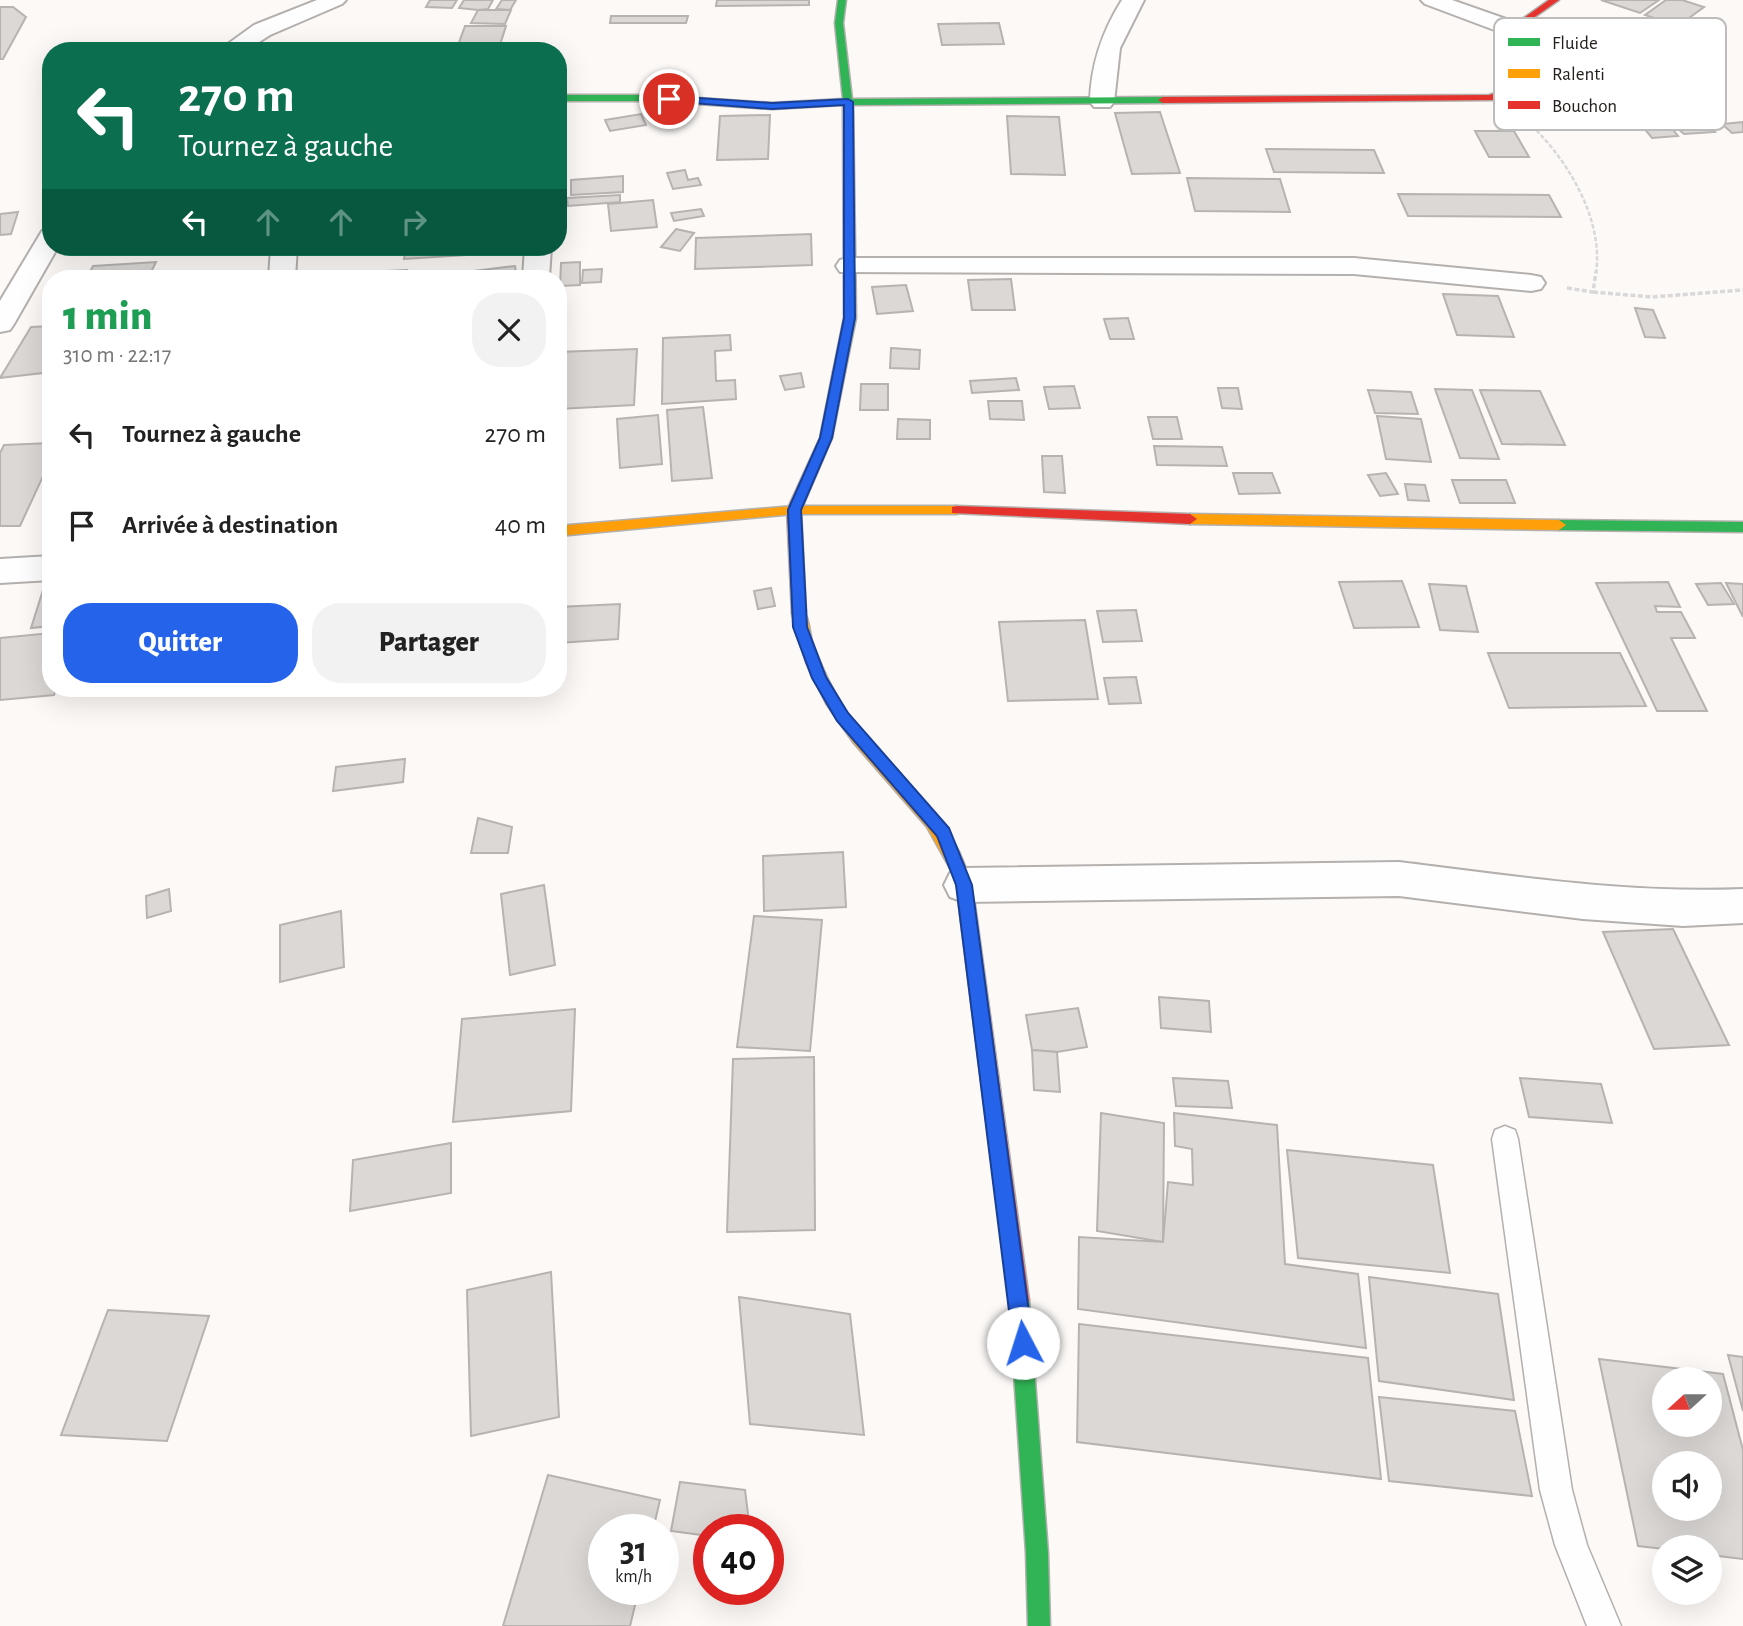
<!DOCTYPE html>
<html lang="fr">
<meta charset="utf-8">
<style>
:root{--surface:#fff;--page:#f2f2f2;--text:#222;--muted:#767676;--accent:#2563eb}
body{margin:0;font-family:"Alegreya Sans",sans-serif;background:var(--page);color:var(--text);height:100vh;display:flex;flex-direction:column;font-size:26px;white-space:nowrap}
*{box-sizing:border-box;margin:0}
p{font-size:23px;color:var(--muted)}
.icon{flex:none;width:38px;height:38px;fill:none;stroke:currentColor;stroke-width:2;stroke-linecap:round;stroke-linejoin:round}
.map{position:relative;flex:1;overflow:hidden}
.drawer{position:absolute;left:42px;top:270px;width:525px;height:427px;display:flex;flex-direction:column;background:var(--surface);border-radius:28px;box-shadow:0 7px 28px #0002}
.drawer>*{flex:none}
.banner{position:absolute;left:42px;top:42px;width:525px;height:214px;border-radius:28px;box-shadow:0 7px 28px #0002;background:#0b6e4f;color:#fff;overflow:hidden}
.needle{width:46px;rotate:249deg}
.controls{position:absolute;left:1652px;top:1367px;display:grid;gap:14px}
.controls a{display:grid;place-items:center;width:70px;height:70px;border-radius:50%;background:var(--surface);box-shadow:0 7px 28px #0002;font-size:35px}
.speed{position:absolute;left:588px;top:1514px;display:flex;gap:14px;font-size:35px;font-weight:700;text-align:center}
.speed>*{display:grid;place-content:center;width:91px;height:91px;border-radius:50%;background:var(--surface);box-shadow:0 7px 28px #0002;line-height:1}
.speed small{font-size:18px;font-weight:400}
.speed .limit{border:10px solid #d22;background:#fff;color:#111}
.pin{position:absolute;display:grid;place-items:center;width:60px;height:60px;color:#fff;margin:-30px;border:4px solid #fff;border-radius:50%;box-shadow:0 2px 7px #0007}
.me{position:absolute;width:77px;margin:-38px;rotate:355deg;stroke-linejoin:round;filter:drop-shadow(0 0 5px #0008)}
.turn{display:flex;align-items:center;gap:24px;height:147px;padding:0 21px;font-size:32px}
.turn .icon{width:91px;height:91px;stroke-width:2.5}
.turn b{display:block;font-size:49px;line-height:60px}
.lanes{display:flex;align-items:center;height:66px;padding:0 21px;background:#0003;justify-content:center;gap:35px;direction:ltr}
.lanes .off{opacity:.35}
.round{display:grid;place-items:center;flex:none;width:74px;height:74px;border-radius:28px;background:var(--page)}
.head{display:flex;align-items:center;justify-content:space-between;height:119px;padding:0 21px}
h1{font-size:42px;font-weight:800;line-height:52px;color:#1e9e55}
.button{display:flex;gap:14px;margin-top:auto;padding:14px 21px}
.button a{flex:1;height:80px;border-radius:28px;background:var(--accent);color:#fff;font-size:28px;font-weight:800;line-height:80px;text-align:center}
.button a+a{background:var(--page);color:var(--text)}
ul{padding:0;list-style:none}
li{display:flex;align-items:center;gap:21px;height:91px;padding:0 21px}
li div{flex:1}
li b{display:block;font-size:26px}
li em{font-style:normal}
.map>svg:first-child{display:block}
.building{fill:#dbd8d6;stroke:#b6b3b1;stroke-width:2;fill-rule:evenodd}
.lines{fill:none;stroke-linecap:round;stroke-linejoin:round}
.lane-casing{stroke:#b3b0ae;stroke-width:3}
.street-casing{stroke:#b3b0ae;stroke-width:4}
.fast-casing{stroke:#b3b0ae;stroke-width:3}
.slow-casing{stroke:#b3b0ae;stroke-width:3}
.jam-casing{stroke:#b3b0ae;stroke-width:3}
.path-far1{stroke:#d9d8d8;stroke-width:2.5;stroke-dasharray:4.5 2;stroke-linecap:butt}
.path{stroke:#d9d8d8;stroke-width:3.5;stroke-dasharray:5 2.5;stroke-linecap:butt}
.lane{fill:#fffefe;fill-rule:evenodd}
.street{fill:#fffefe;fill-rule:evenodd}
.fast{fill:#30b455;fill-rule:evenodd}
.slow{fill:#ff9f0a;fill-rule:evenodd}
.jam{fill:#e5322d;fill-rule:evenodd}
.route{fill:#2563eb;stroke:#184099;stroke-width:2}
.key{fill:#fff;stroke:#bdbcbb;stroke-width:2}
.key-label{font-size:19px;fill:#24201d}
</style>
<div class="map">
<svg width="1743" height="1626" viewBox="0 0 1743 1626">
<rect width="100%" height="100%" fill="#fcf9f7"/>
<!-- building -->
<g class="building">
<path d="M430 0H457L452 8 426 7Z"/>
<path d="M464 0H493L488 9 478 10 459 8Z"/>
<path d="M502 0H516L510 10 496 9Z"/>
<path d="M717 0H809V5L716 6Z"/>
<path d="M1601 0H1659L1640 13Z"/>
<path d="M1666 0H1682L1704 7 1678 26 1645 15Z"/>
<path d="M0 7H13L26 17 3 59H0Z"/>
<path d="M478 10H511L505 24 471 23Z"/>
<path d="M611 16H688L686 23H610Z"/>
<path d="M999 23 1004 44 942 45 938 24Z"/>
<path d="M465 26H506L498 51H456Z"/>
<path d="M1160 112 1180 173 1132 174 1115 113Z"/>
<path d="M641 114 646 125 610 131 605 120Z"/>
<path d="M770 115 768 159 717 160 720 116Z"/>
<path d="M1007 116 1059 117 1065 175 1011 174Z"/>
<path d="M1743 122V132L1732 133 1722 124Z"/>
<path d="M1707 124 1715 132 1684 134 1676 127Z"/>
<path d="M1670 126 1678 136 1652 138 1643 127Z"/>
<path d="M1475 131H1514L1529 157H1489Z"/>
<path d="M1266 149 1374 150 1384 173 1274 172Z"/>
<path d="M685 170 688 180 698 178 701 185 673 189 667 173Z"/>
<path d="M623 176V192L571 195V180Z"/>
<path d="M1187 178 1280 179 1290 212 1195 211Z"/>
<path d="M1398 194 1549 195 1561 217 1408 216Z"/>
<path d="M620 195V202L568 206 567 198Z"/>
<path d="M653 200 657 227 611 231 608 204Z"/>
<path d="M701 209 704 216 674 221 671 213Z"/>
<path d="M18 212 11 234 0 235V214Z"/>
<path d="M676 229 694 233 680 251 661 247Z"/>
<path d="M811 234 812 265 695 269 696 238Z"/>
<path d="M406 247H515L514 252 404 259Z"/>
<path d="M156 262 148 278H87L93 266Z"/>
<path d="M580 262V285L560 286 561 263Z"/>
<path d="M515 266 517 278H466V272Z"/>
<path d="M602 269 601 282 582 283 583 270Z"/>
<path d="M407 270 406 278H365L366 272Z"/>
<path d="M1011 279 1015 310H972L968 280Z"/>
<path d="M906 285 913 311 877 314 872 287Z"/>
<path d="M1443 294 1498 296 1514 337 1457 335Z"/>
<path d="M1635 308 1653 310 1665 338 1645 337Z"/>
<path d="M1128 318 1134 339H1110L1104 319Z"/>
<path d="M51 326V372L0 378 31 327Z"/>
<path d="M730 335 731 350 715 351 716 381 735 380 736 399 662 404 663 338Z"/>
<path d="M891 348 920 350 919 369 890 368Z"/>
<path d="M637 349 634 405 558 409V352Z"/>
<path d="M801 373 804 387 785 390 780 376Z"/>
<path d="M1016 378 1019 390 972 393 970 381Z"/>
<path d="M861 384H888V410H860Z"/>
<path d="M1074 386 1080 408 1049 409 1044 387Z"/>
<path d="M1218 388H1238L1242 409 1222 408Z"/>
<path d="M1435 389 1472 390 1499 459 1460 458Z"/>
<path d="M1368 390 1411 392 1418 414 1375 413Z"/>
<path d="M1480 390 1540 391 1565 445 1502 444Z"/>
<path d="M988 401H1022L1024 420 990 419Z"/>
<path d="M703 407 712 478 672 481 667 410Z"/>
<path d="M658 415 662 464 620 468 617 419Z"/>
<path d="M1377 416 1421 419 1431 462 1386 459Z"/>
<path d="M1148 417H1177L1182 439H1153Z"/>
<path d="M898 419 930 420V439H897Z"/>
<path d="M51 443V459L20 526H0V453L4 445Z"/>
<path d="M1154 446 1222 447 1227 466 1157 465Z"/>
<path d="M1042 456H1062L1065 493 1044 492Z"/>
<path d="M1233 473H1272L1280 493 1239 494Z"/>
<path d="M1386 473 1398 494 1380 496 1368 475Z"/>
<path d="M1452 480H1506L1515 503H1460Z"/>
<path d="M1405 484 1425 485 1429 501 1408 500Z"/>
<path d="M1402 581 1419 627 1354 628 1339 582Z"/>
<path d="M1668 582 1680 607 1655 606 1657 612H1681L1695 638H1671L1707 711H1657L1596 583Z"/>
<path d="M1721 583 1734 604 1708 605 1696 584Z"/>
<path d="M1726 583 1743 584V617Z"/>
<path d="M1429 584 1466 586 1478 632 1440 630Z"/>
<path d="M51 586V626L31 628 44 587Z"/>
<path d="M771 588 775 606 758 609 754 591Z"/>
<path d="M620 604 618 639 558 643V607Z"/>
<path d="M1136 610 1142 641 1103 642 1097 611Z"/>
<path d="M1085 620 1098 699 1008 701 999 622Z"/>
<path d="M51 633V688H56L54 695 0 700V638Z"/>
<path d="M1488 653H1620L1646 706 1509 708Z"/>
<path d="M1136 677 1141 703 1109 704 1104 678Z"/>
<path d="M405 759 403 782 333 791 336 767Z"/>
<path d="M478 818 512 827 508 853H471Z"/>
<path d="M843 852 846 907 764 911 763 856Z"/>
<path d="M544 885 555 965 510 975 501 894Z"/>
<path d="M169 889 171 911 147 918 146 896Z"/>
<path d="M341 911 344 967 280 982V925Z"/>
<path d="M754 916 822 920 810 1051 737 1047Z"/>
<path d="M1673 929 1729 1045 1654 1049 1603 932Z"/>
<path d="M1159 997 1209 1001 1211 1032 1161 1028Z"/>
<path d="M1078 1008 1087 1047 1057 1052 1032 1050 1026 1015Z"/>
<path d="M575 1009 571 1111 453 1122 462 1019Z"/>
<path d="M1032 1050 1057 1052 1060 1092 1034 1090Z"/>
<path d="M814 1057 815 1230 727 1232 733 1059Z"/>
<path d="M1173 1078 1228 1081 1232 1108 1176 1106Z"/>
<path d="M1520 1078 1601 1084 1612 1123 1529 1117Z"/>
<path d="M1101 1113 1164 1123 1163 1242 1097 1231Z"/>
<path d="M1174 1113 1277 1125 1285 1264 1358 1274 1366 1348 1078 1309 1079 1237 1163 1242 1168 1182 1193 1185 1192 1149 1175 1146Z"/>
<path d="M451 1143V1193L350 1211 353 1160Z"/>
<path d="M1287 1150 1433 1165 1450 1273 1298 1258Z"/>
<path d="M551 1272 559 1417 471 1436 467 1290Z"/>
<path d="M1369 1277 1498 1294 1514 1400 1379 1381Z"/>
<path d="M739 1297 850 1314 864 1435 750 1424Z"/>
<path d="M108 1310 209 1316 167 1441 61 1435Z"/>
<path d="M1079 1324 1368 1358 1381 1479 1077 1442Z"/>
<path d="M1728 1355 1743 1357V1411Z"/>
<path d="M1599 1359 1723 1374 1743 1450V1559L1710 1555V1547L1664 1549 1638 1546ZM1664 1379H1710V1424H1664ZM1664 1463H1710V1508H1664Z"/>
<path d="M1379 1397 1515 1411 1532 1496 1389 1481Z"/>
<path d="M548 1475 660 1500 653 1530H604V1589H639L630 1626H503Z"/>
<path d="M680 1482 745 1490 750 1530H709V1536L671 1531Z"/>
</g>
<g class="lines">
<defs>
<path id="lane" d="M1505 1126 1515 1130 1518 1139 1572 1490 1587 1545 1621 1626H1587L1555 1545 1540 1490 1492 1139 1495 1130Z"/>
<g id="street">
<path d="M317 0H346L342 4 270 35 245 51H218L254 25Z"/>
<path d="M1122 0H1144L1120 48 1114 102 1110 107H1094L1090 102C1091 64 1102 32 1122 0Z"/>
<path d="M1421 0H1452L1529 27 1532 32 1521 39 1513 37 1425 4Z"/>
<path d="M51 229V247H58L14 324 10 330 0 332V301L42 231Z"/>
<path d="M271 247H297L295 278H269Z"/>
<path d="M525 247H551L549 278H523Z"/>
<path d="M849 258H1354L1531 275 1541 277 1545 283 1541 289 1531 291 1354 274 840 272 836 266 840 260Z"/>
<path d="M51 556V580L0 583V559Z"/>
<path d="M1399 862C1513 876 1627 894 1743 889V923L1683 926 1583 919 1399 896 964 902 950 897 944 885 950 873 964 868Z"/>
</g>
<g id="fast">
<path d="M838 0H846L843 23 852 99 1163 97 1168 100 1163 103 853 105 856 318 845 372 839 376 833 372 844 318 843 105 772 109 654 101H558V95H654L772 103 843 99 835 23Z"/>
<path d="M1559 520 1743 522V532L1559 530 1552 525Z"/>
<path d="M1019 1290 1026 1293 1029 1300 1048 1553 1050 1626H1028L1026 1553 1009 1300 1012 1293Z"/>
</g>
<g id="slow">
<path d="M794 506H957L964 510 957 514H794L558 536V526Z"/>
<path d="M1190 514 1559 520 1566 525 1559 530 1190 524 1183 519Z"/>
<path d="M799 608C809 611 809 631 812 641 824 675 840 707 864 735 903 781 955 821 970 882 972 890 975 896 972 903L966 905 960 903 951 870 927 827 853 742 827 705 806 662 792 613Z"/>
</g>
<g id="jam">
<path d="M1549 0H1559L1529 21 1520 59 1522 90 1493 100 1163 103 1158 100 1163 97 1489 95 1512 88 1510 59 1521 20Z"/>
<path d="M839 368 845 372 832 438 801 510 806 613 799 618 792 613 787 510 820 438 833 372Z"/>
<path d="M957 506 1190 514 1197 519 1190 524 952 513V507Z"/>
<path d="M966 891 972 893 974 898 1029 1300 1026 1307 1019 1310 1012 1307 1009 1300 958 898 960 893Z"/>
</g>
</defs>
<!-- lane casing -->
<use href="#lane" class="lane-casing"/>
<!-- street casing -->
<use href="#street" class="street-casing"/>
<!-- fast casing -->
<use href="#fast" class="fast-casing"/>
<!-- slow casing -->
<use href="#slow" class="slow-casing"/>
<!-- jam casing -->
<use href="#jam" class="jam-casing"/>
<!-- path-far1 -->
<path class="path-far1" d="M1527 121C1566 157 1604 218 1596 273"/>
<!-- path -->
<g class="path">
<path d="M1567 288 1593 292 1596 271"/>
<path d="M1593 292 1652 297 1743 290"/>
</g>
<!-- lane -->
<use href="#lane" class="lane"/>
<!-- street -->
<use href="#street" class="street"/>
<!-- fast -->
<use href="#fast" class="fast"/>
<!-- slow -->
<use href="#slow" class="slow"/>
<!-- jam -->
<use href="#jam" class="jam"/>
</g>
<!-- route -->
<path class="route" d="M669 96 772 103 848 99 853 102 855 318 832 438 801 510 807 627 826 677 848 713 949 828 972 885 1033 1343 1030 1350 1023 1353 1016 1350 1013 1343 956 885 937 836 837 721 812 678 793 627 788 510 820 438 844 318V105L772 109 665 101Z"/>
<!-- legend -->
<rect x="1494" y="18" width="232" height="112" rx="10" class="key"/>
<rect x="1508" y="38" width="32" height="8" fill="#30b455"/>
<rect x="1508" y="69" width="32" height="9" fill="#ff9f0a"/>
<rect x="1508" y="101" width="32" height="8" fill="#e5322d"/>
<g class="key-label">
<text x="1552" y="49">Fluide</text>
<text x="1552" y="80">Ralenti</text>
<text x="1552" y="112">Bouchon</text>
</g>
</svg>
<div class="controls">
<a><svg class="needle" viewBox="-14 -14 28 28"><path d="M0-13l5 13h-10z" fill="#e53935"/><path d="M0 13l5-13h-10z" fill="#767676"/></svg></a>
<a><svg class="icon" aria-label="sound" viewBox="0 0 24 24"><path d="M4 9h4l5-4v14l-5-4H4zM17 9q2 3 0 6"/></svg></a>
<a><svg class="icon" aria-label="layers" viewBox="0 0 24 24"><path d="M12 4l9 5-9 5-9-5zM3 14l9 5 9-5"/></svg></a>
</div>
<div class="speed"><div>31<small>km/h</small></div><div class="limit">40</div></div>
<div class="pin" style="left:669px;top:99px;background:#d93025"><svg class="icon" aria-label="arrive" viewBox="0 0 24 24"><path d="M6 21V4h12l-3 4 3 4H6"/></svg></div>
<svg class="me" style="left:1023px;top:1343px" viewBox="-20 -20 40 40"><circle r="19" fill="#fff"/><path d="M0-13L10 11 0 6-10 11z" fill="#2563eb"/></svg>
<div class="banner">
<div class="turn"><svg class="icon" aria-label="left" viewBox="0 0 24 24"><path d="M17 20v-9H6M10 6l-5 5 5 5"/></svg><div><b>270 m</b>Tournez à gauche</div></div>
<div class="lanes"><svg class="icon" aria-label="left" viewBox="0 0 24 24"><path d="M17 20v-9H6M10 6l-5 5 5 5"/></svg><svg class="icon off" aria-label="ahead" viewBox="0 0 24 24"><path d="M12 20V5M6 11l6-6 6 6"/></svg><svg class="icon off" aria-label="ahead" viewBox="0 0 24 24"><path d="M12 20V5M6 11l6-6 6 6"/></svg><svg class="icon off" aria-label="right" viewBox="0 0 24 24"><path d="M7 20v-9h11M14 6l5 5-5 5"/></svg></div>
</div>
<section class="drawer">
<div class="head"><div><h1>1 min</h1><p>310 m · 22:17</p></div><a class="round"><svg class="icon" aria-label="close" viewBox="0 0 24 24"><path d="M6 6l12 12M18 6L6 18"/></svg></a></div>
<ul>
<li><svg class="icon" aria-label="left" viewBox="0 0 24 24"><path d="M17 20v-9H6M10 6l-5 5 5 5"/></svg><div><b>Tournez à gauche</b></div><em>270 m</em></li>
<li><svg class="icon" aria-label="arrive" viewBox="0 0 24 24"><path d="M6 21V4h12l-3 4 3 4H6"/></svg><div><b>Arrivée à destination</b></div><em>40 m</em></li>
</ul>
<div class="button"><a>Quitter</a><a>Partager</a></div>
</section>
</div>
